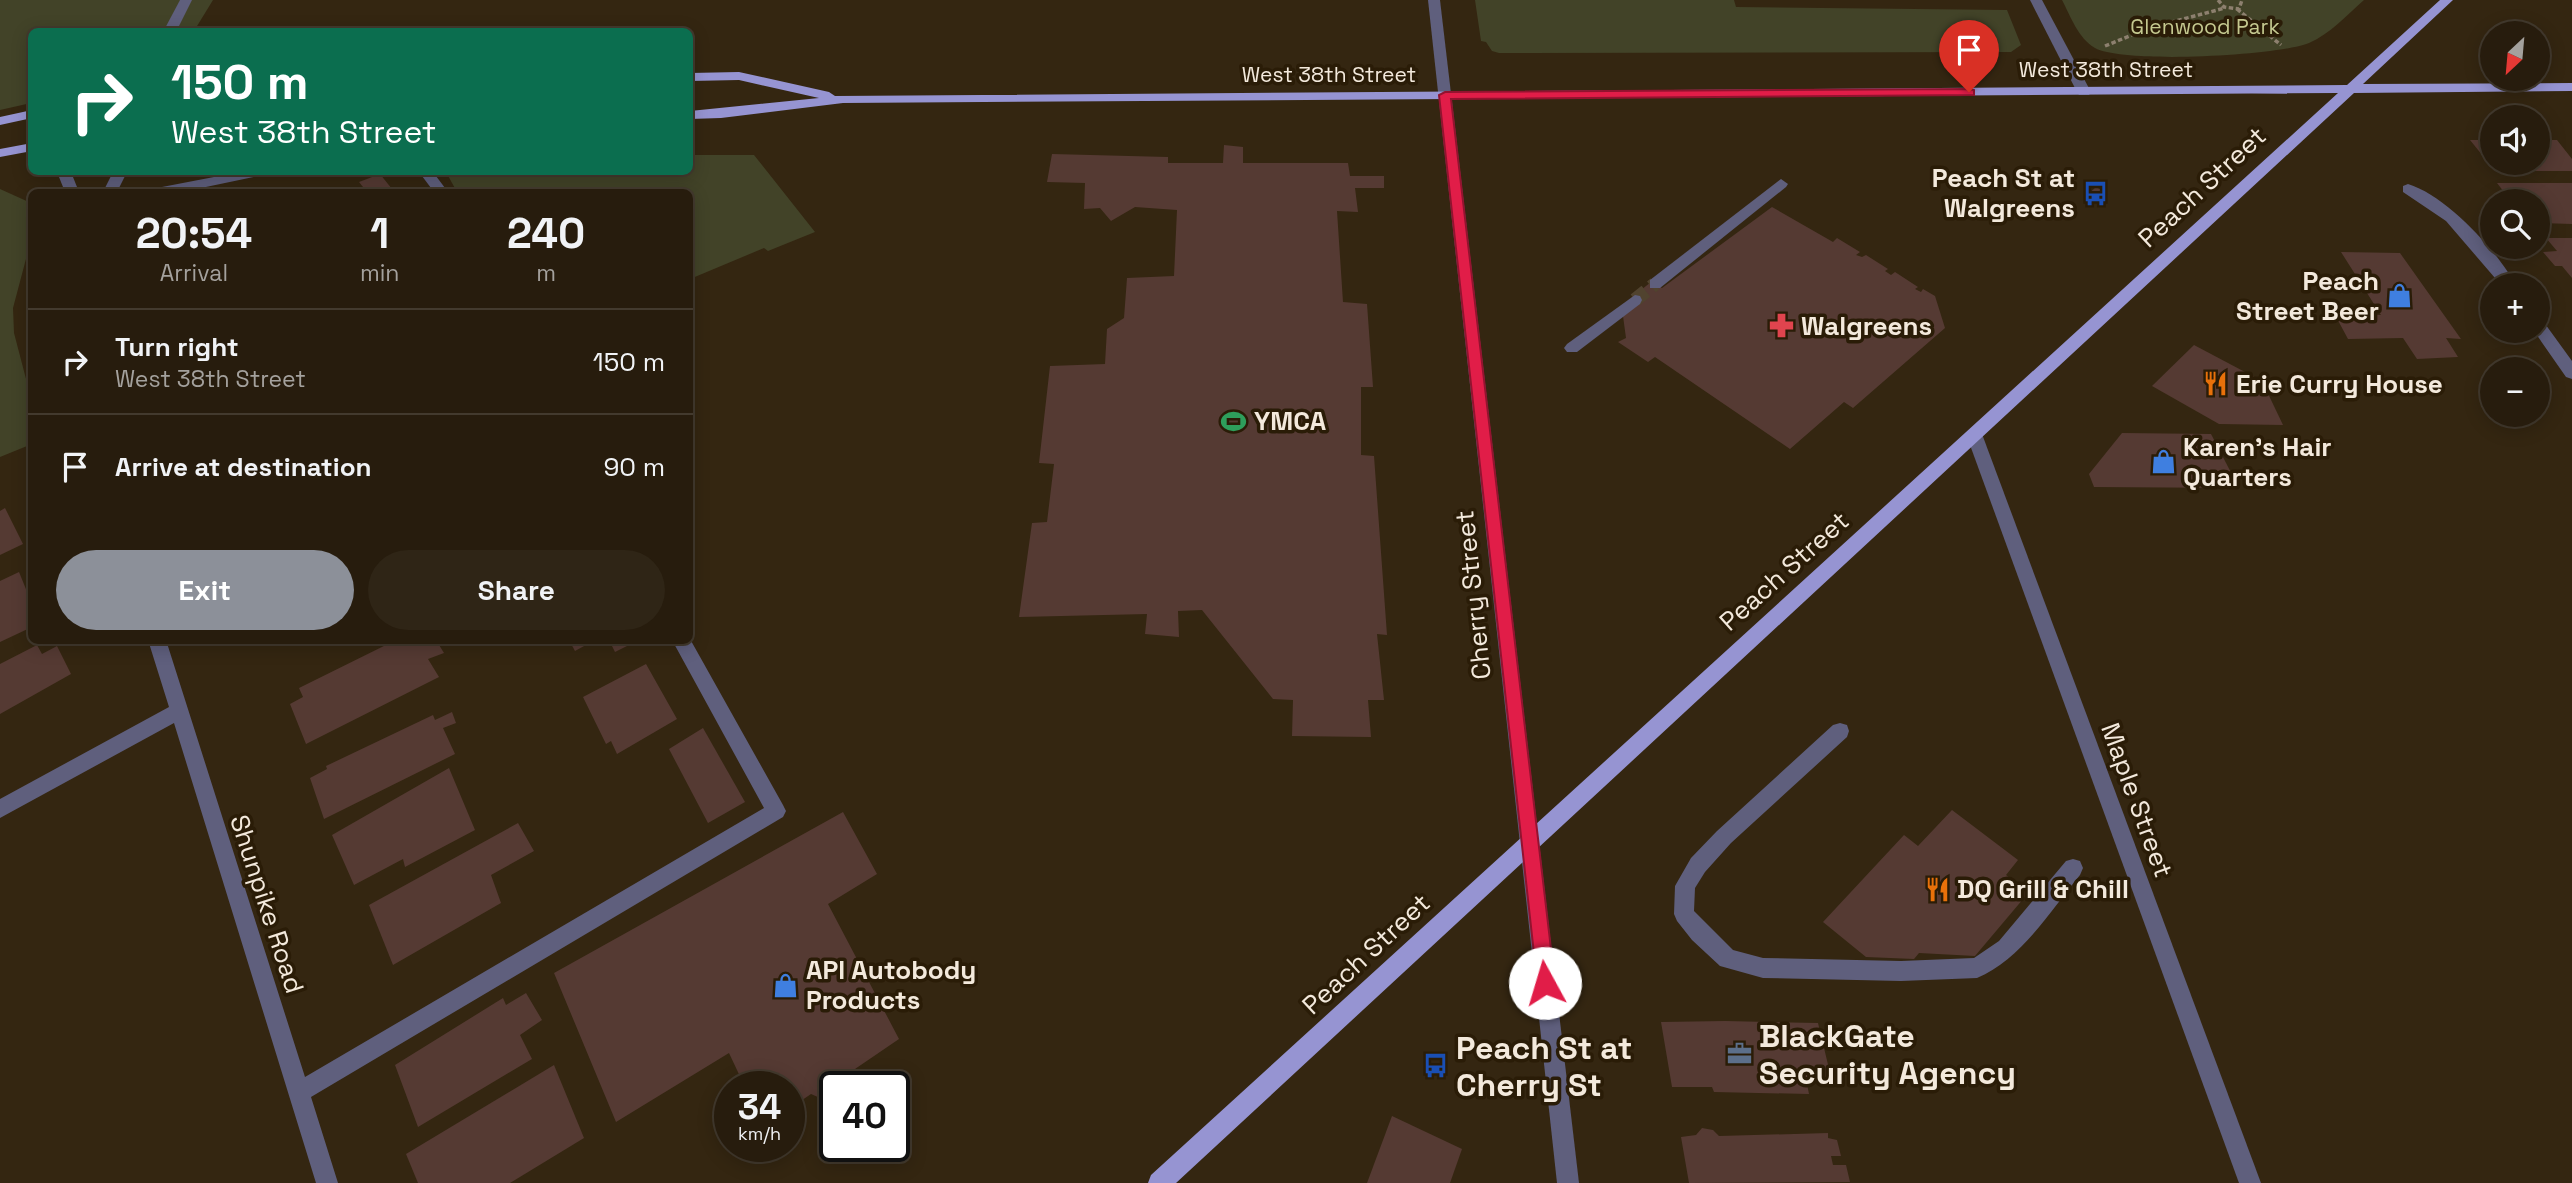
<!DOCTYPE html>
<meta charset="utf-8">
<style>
:root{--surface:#271c0d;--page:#2f2516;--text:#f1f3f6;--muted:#a4a19d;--line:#433a2e;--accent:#8c9099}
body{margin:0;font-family:"Space Grotesk",sans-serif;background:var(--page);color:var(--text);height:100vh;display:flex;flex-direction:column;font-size:26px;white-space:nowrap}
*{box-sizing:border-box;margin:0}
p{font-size:23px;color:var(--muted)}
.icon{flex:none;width:38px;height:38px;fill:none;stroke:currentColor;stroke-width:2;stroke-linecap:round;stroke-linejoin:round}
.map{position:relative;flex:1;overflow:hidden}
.details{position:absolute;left:28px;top:189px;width:665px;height:455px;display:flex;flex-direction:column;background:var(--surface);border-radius:10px;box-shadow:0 4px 18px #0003,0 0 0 2px var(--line)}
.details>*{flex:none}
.top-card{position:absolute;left:28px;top:28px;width:665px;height:147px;border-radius:10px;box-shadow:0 4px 18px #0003,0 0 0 2px var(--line);background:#0b6e4f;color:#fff;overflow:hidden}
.needle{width:46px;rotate:206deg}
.fabs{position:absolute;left:2480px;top:21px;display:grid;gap:14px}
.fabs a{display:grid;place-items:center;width:70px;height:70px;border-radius:50%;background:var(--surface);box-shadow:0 4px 18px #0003,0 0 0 2px var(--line);font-size:35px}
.speed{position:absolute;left:714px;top:1071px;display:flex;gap:14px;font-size:35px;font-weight:700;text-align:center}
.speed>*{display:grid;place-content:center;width:91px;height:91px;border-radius:50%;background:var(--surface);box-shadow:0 4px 18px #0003,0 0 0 2px var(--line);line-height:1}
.speed small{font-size:18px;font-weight:400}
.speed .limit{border:4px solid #111;border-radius:10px;background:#fff;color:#111}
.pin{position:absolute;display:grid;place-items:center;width:60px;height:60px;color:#fff;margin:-72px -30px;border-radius:50% 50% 50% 0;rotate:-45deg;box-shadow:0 0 7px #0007}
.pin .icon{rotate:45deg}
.me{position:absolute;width:77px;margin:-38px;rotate:354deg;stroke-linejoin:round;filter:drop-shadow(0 0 5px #0008)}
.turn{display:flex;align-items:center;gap:24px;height:147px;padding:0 28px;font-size:32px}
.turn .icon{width:91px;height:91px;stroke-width:2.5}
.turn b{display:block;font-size:49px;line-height:60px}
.eta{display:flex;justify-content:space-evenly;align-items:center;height:119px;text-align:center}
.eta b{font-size:42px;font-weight:800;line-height:49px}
.button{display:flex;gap:14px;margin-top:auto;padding:14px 28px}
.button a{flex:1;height:80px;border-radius:42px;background:var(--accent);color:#fff;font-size:28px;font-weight:800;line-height:80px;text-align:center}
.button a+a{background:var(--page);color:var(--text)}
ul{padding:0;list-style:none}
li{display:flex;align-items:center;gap:21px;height:105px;padding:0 28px;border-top:2px solid var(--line)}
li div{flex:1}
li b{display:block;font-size:26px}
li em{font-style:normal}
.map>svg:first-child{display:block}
.green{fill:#424328}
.building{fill:#553a33}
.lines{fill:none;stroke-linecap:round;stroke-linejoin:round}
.minor-tunnel{stroke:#51432f;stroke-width:14;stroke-dasharray:14 7;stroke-linecap:butt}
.path{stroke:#8d806f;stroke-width:3.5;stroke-dasharray:4.5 2.5;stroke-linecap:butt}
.minor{fill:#5f5f7d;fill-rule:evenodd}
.major{fill:#9694d2;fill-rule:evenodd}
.route{fill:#e11d48;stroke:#92132f;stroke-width:2}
.labels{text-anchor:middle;stroke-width:7;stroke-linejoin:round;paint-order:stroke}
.far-park-label{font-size:21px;fill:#c5c990;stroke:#2a1c07}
.far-street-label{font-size:21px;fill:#f3e9dc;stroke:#2a1c07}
.poi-label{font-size:26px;font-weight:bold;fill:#f3e9dc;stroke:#2a1c07;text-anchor:start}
.street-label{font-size:26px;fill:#f3e9dc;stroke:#2a1c07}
.near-poi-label{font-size:32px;font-weight:bold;fill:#f3e9dc;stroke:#2a1c07;text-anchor:start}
</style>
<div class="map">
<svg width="2572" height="1183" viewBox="0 0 2572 1183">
<rect width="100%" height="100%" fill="#342611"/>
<!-- green -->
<g class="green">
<path d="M0 0H213L194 31 32 32 31 103 0 110Z"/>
<path d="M1475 0H1734L1736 7 2007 10 2021 45 2011 52 1499 53 1492 51 1486 42 1481 41Z"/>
<path d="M2062 0H2364C2347 15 2330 34 2309 43 2277 56 2124 64 2095 48 2078 38 2071 17 2062 0Z"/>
<path d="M690 155H754L815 232 768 251 764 248 690 279V192H457L446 172H690Z"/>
<path d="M0 189 31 203V240L13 308 14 333 31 398 32 444 0 457Z"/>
</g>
<!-- building -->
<g class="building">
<path d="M2470 140H2492V163H2538V140H2557L2572 159V171H2495Z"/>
<path d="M1224 145 1243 147V163H1348L1350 176H1384V188H1355L1358 212 1337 211 1343 302 1367 304 1373 387H1361V455L1374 456 1387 635 1377 634 1384 700H1368L1371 737 1292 736 1293 700 1273 699 1202 610 1178 611 1179 637 1145 634 1147 614 1019 617 1032 523 1047 522 1054 464 1039 463 1050 366 1105 364 1107 329 1124 318 1127 278 1174 276 1177 210 1135 207 1111 221 1100 208 1084 209 1085 183 1047 182 1052 154 1168 157V163H1223Z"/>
<path d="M380 174 392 189 367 192 359 182Z"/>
<path d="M2497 183H2572V224L2538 223V201H2511Z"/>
<path d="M2096 187 2105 192 2094 202 2085 197Z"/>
<path d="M1772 207 1833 242 1837 238 1860 252 1856 255 1862 257 1866 255 1888 269 1885 271 1891 275 1895 272 1918 287 1915 289 1921 292 1923 289 1935 296 1945 328 1853 408 1844 402 1790 449 1655 357 1648 362 1618 342 1626 338 1623 316 1640 303 1631 298 1651 282 1662 288Z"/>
<path d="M2546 238H2572V278L2562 266H2555L2543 252 2557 251Z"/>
<path d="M2341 252 2400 253 2461 339 2446 338 2458 357 2417 359 2403 338 2348 339 2334 313 2381 315Z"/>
<path d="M2194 345 2262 381 2283 425 2219 424 2152 386Z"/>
<path d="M2122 433 2211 434 2239 488 2094 487 2089 474Z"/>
<path d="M5 508 23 544 0 555V511Z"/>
<path d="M19 572 32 604V627L0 642V581Z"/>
<path d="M396 640H436L444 653 428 659 439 677 306 744 290 704 303 697 299 688Z"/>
<path d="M569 640H595L575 651Z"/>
<path d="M609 640H632L633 643 615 652Z"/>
<path d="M37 645 42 654 57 646 71 674 0 714V664Z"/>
<path d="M646 664 677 719 617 754 611 741 606 744 583 697Z"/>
<path d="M452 712 456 723 443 728 455 754 324 819 310 778 327 769 326 766 433 715 435 720Z"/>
<path d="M703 728 745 802 708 823 669 749Z"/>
<path d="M449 768 475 830 405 867 403 859 354 885 332 835Z"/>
<path d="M1952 810 2018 860 2006 875 2029 892 1975 956 1919 953 1914 959 1866 957 1823 922 1904 835 1918 846Z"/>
<path d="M843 812 877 874 828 904 899 1039 855 1069 852 1080 835 1087V1090L820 1098 811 1094 789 1109V1087H745L729 1053 616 1122 554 973Z"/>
<path d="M518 823 534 851 491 875 501 903 393 965 369 905Z"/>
<path d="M526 993 542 1020 520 1035 532 1059 418 1127 395 1065 503 998 506 1005Z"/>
<path d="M1725 1021 1818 1023 1831 1077 1806 1079 1809 1094 1714 1092 1712 1087H1672L1661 1022Z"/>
<path d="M554 1065 584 1138 510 1183H418L406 1154Z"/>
<path d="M1392 1116 1462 1149 1450 1183H1367Z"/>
<path d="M1702 1128 1713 1130 1719 1136 1828 1133V1138L1837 1140 1841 1156H1831L1833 1165H1846L1850 1182 1689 1183 1681 1137 1696 1135Z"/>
</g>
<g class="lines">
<!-- minor-tunnel -->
<path class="minor-tunnel" d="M1635 300 1655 284"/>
<!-- path -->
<g class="path">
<path d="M2218 0 2224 7 2239 9 2242 0"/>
<path d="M2237 9 2281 45"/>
<path d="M2105 46 2149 28 2225 8"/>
</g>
<!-- minor -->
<g class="minor">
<path d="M180 0H192L176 32H163Z"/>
<path d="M1428 0H1440L1579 1183H1557Z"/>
<path d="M2030 0H2042L2091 92 2089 95H2079L2077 92Z"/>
<path d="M57 172H71L79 192H65Z"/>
<path d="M113 172H127L117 192H103Z"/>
<path d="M240 172H266L259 176 182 192H155L162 187Z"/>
<path d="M419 172H433L448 192H434Z"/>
<path d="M1781 179 1788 184 1786 187 1660 288H1650V280Z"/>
<path d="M2408 184C2447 196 2497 251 2516 285H2501L2446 221 2403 192V186Z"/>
<path d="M1635 295 1640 296 1642 300 1640 304 1577 352H1567L1564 348 1567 344Z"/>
<path d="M2538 320 2543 321 2572 361V379L2566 377 2534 331H2538Z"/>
<path d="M1974 428 1982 434 2261 1183H2239L1966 434Z"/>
<path d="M690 639 783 805 786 811 783 817 311 1097 338 1183H316L174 723 0 818V799L169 707 148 640H166L305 1077 764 808 672 640Z"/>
<path d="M1840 723 1847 725 1849 731 1847 737 1731 843 1705 872 1695 888 1694 911 1733 950 1763 958 1901 961 1974 958 1999 941 2066 861 2073 859 2080 861 2083 868 2080 875C2051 910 2021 960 1977 978L1901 981 1763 978 1720 966 1692 940 1677 921 1674 914 1675 886 1691 858 1717 831 1833 725Z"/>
</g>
<!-- major -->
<g class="major">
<path d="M2440 0H2453L2363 84 2572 83V91L2354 93 1176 1183H1148L1151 1175 2338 93 843 103 721 118 690 119V111L819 98 739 80 690 81V73L739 72 829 92 835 96 2347 85Z"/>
<path d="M32 110V118L0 125V117Z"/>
<path d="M32 143V151L0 157V149Z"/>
</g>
</g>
<!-- route -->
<path class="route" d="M1969 89 1974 90V95L1451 99 1555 983 1552 990 1545 992 1538 990 1439 95 1445 92Z"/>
<!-- icons -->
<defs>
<symbol id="bus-bare" viewBox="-9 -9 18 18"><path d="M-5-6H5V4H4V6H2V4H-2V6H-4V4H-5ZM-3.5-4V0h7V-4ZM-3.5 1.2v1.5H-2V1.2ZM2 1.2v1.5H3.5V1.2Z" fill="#1a4fb4" stroke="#2a1c07" stroke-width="2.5" paint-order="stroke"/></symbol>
<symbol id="shop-bare" viewBox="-9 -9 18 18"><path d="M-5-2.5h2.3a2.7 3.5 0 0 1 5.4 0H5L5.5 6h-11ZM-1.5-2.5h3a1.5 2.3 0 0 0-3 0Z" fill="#3f7fe0" stroke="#2a1c07" stroke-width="2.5" paint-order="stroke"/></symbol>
<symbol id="pharmacy-bare" viewBox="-9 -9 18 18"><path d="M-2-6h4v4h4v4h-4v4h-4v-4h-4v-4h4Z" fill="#e0444e" stroke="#2a1c07" stroke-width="2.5" paint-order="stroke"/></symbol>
<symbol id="restaurant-bare" viewBox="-9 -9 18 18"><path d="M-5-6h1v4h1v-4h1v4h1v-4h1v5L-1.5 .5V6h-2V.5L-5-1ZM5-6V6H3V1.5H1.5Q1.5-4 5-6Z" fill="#e8710a" stroke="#2a1c07" stroke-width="2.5" paint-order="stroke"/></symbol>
<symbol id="stadium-bare" viewBox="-9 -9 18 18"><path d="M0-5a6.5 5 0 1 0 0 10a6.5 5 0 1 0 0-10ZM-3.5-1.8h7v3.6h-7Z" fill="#2e9e5b" stroke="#2a1c07" stroke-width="2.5" paint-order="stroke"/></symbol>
<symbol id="office-bare" viewBox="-9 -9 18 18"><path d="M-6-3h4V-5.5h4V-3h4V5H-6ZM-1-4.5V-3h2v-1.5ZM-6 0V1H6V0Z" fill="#5c6f8a" stroke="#2a1c07" stroke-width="2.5" paint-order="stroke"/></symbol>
</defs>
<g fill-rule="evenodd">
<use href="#bus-bare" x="2078" y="176" width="35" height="35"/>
<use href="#shop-bare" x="2382" y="278" width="35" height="35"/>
<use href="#pharmacy-bare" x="1764" y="308" width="35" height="35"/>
<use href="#restaurant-bare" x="2198" y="366" width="35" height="35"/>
<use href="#stadium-bare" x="1216" y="404" width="35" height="35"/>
<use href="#shop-bare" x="2146" y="444" width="35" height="35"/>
<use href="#restaurant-bare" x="1920" y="872" width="35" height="35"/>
<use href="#shop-bare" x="768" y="968" width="35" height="35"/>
<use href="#office-bare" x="1722" y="1036" width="35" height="35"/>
<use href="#bus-bare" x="1418" y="1048" width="35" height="35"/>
</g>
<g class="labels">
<!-- far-park labels -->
<g class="far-park-label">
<text x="2205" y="34">Glenwood Park</text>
</g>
<!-- far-street labels -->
<g class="far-street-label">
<text x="2106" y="77">West 38th Street</text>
<text x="1329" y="82">West 38th Street</text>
</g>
<!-- poi labels -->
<g class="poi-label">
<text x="2075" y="187" text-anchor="end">Peach St at<tspan x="2075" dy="30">Walgreens</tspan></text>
<text x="2379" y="290" text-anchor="end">Peach<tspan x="2379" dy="30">Street Beer</tspan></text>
<text x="1801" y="335">Walgreens</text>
<text x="2236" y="393">Erie Curry House</text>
<text x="1254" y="430">YMCA</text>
<text x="2183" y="456">Karen's Hair<tspan x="2183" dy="30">Quarters</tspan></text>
<text x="1957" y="898">DQ Grill &amp; Chill</text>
<text x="806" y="979">API Autobody<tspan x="806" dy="30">Products</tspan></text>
</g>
<!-- street labels -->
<g class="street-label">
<text transform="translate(2202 187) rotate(-43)" y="9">Peach Street</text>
<text transform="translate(1784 571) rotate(-42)" y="9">Peach Street</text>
<text transform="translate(1473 595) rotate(-96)" y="9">Cherry Street</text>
<text transform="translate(2137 800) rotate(70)" y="9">Maple Street</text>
<text transform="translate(267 904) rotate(72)" y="9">Shunpike Road</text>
<text transform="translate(1366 954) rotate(-43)" y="9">Peach Street</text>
</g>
<!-- near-poi labels -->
<g class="near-poi-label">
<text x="1759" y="1047">BlackGate<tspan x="1759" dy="37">Security Agency</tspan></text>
<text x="1456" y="1059">Peach St at<tspan x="1456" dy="37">Cherry St</tspan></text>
</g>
</g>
</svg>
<div class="fabs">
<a><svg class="needle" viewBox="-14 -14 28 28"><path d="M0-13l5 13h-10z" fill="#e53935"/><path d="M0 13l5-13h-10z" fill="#a4a19d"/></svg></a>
<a><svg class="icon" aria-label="sound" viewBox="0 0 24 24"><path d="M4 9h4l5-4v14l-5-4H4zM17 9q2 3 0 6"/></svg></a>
<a><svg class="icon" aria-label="search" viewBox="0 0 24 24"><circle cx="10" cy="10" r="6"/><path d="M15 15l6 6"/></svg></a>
<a>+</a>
<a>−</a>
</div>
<div class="speed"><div>34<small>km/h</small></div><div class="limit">40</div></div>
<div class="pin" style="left:1969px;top:92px;background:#d93025"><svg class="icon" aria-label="arrive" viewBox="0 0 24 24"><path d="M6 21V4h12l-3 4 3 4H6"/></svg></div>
<svg class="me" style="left:1545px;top:983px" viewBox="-20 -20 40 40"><circle r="19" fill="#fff"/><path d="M0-13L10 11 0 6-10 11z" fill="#e11d48"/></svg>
<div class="top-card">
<div class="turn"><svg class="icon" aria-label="right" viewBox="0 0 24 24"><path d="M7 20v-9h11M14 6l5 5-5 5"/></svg><div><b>150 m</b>West 38th Street</div></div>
</div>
<section class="details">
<div class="eta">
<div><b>20:54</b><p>Arrival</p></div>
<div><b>1</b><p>min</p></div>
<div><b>240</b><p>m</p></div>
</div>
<ul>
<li><svg class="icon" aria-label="right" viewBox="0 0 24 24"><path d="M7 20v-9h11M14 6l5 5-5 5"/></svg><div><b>Turn right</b><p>West 38th Street</p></div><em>150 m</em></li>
<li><svg class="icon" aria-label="arrive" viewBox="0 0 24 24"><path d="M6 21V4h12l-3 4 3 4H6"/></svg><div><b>Arrive at destination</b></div><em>90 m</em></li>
</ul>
<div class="button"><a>Exit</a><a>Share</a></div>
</section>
</div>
